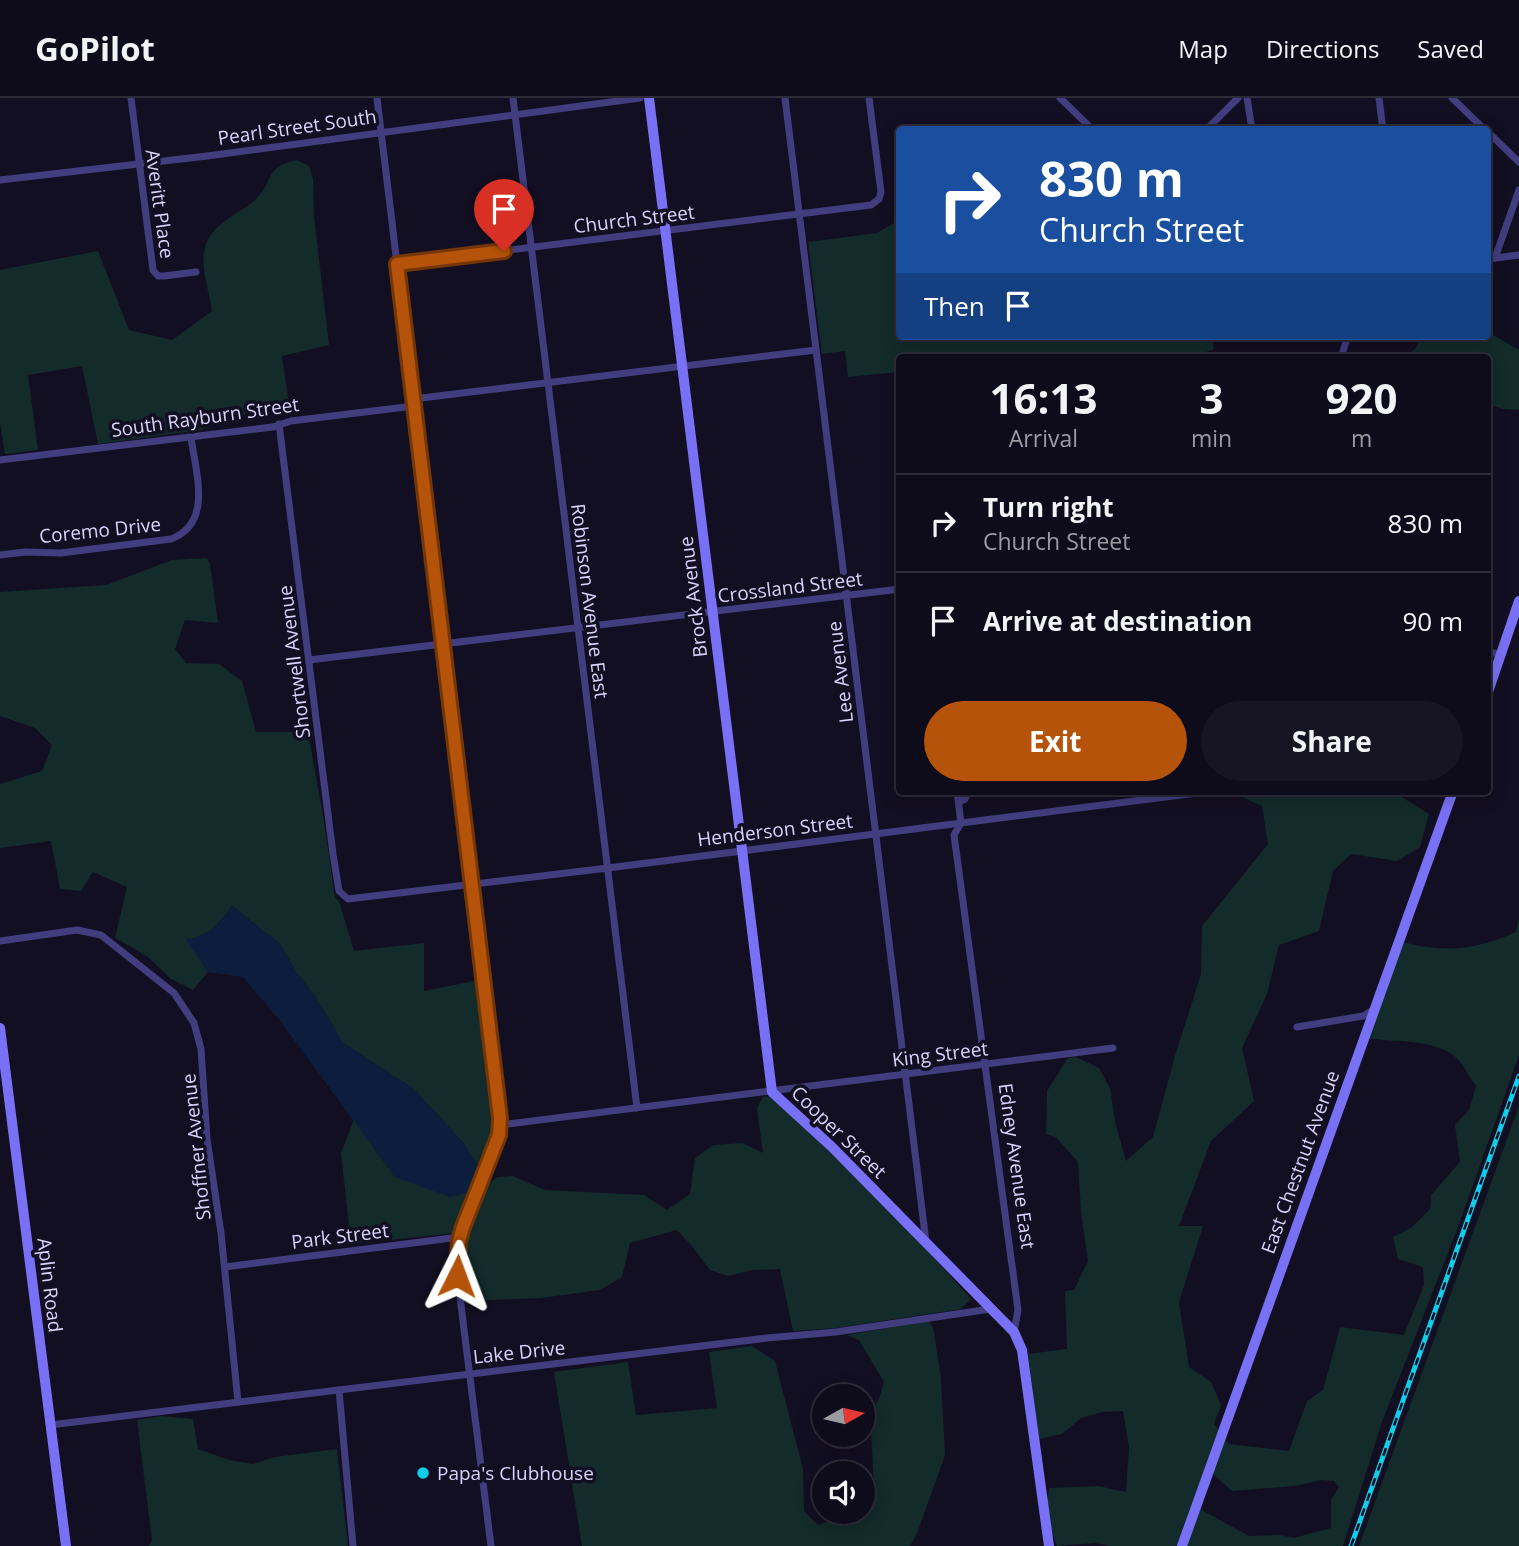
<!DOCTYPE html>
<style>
:root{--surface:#0e0b1a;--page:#171423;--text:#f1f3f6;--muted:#9b9ba2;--line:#2e2b39;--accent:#b45309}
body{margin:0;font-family:"Open Sans",sans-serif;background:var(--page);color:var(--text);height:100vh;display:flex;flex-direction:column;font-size:26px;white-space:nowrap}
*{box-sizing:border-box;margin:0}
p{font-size:23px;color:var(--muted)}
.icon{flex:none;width:38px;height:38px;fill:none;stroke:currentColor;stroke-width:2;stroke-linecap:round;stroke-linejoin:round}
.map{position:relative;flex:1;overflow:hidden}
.side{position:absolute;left:896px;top:256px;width:595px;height:441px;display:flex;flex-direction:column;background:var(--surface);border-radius:7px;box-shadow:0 4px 18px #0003,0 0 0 2px var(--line)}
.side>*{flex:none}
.guide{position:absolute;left:896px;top:28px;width:595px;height:214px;border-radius:7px;box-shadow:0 4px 18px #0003,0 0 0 2px var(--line);background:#1a4fa0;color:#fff;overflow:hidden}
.needle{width:46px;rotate:82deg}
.fabs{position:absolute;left:812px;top:1286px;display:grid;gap:14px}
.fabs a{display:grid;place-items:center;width:63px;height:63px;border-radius:50%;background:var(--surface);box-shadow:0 4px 18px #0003,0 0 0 2px var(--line);font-size:35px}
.pin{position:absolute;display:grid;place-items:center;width:60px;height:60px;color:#fff;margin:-72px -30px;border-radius:50% 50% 50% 0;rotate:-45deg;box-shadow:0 0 7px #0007}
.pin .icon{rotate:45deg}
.me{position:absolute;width:77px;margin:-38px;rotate:3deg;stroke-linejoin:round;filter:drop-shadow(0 0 5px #0008)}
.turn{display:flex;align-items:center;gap:24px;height:147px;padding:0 28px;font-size:32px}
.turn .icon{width:91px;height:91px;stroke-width:2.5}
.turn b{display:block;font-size:49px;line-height:60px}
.then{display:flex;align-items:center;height:66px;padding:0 28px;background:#0003;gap:14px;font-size:26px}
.eta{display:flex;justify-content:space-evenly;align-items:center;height:119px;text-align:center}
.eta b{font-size:42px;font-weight:700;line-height:49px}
.primary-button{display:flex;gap:14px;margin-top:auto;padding:14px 28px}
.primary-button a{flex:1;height:80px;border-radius:42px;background:var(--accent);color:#fff;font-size:28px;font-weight:700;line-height:80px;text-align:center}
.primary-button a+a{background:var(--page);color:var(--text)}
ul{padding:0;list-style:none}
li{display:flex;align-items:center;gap:21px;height:98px;padding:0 28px;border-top:2px solid var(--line)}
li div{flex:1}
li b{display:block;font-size:26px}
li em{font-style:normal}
header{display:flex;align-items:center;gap:42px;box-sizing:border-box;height:98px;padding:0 35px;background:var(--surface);border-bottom:2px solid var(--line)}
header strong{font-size:33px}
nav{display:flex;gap:38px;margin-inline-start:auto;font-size:24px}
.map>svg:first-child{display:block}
.green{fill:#132b2b}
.water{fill:#0d1d3d}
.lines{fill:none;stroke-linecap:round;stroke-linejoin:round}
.street{stroke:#423d7e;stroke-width:7}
.secondary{stroke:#7971f5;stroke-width:10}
.rail-casing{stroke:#10ceeb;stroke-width:5}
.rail{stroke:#130f22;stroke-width:2.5;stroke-dasharray:8;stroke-linecap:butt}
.route-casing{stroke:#753606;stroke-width:18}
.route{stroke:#b45309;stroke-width:12}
.poi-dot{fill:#10ceeb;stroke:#130f22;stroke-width:2.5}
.labels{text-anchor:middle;stroke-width:7;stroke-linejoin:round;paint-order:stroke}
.street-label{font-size:19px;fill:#d9d3fc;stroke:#130f22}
.poi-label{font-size:19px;fill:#d9d3fc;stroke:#130f22;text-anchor:start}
</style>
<header>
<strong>GoPilot</strong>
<nav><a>Map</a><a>Directions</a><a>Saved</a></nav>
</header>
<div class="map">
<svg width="1519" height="1448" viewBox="0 0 1519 1448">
<rect width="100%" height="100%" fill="#130f22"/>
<!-- green -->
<g class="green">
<path d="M297 62 309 68 313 81 314 118 329 247 282 258 290 313 247 316 200 332 98 346 82 268 28 277 38 352 5 356 0 325V172L98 153 129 232 172 242 212 213C207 181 192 150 220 127 231 117 246 111 256 101 275 83 263 69 297 62Z"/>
<path d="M899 122 900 238H1211L1214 251 1192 259H900L899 274 848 279 845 253 822 256 808 144 877 135Z"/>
<path d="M1488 234 1519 252V312L1503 311 1488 306V259H1406L1415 251 1422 238H1488Z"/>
<path d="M207 460 210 466 218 525 185 522 175 551 186 565 219 566 242 583 256 634H308L324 724 335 799 339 803 354 853 424 845V893L479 882 495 1023V1029L477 1067 465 1047 414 991 343 945 315 898 296 874 281 847 232 808C217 828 213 835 187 842L208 874 193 892 171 881 147 858 115 840 127 789 93 774 81 793 60 791 51 743 0 750V686L42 673 52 647 35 630 0 618V494L106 487 172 462Z"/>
<path d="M1238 693H1392L1429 716 1420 749 1397 763 1351 756 1333 773 1319 833 1279 847 1267 896 1242 950 1254 1003 1211 1043 1179 1128H1203L1179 1204 1189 1269 1211 1284 1221 1307 1214 1326 1219 1332 1177 1448H1110L1095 1445 1057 1448C1051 1434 1043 1404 1050 1390L1098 1388 1126 1394 1129 1349 1123 1313 1102 1314 1081 1320 1062 1336 1039 1341 1028 1256 1067 1251 1065 1193 1074 1192 1088 1163 1081 1114 1078 1064 1056 1039 1046 1036 1047 993 1068 960 1076 959 1099 970 1110 990 1115 1023 1126 1063 1153 1039 1175 958 1201 876 1202 828 1268 746 1262 708 1231 694Z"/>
<path d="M1519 820V957L1458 1129 1382 1324 1343 1448H1187L1200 1411 1249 1438 1280 1437 1294 1440 1331 1430V1402L1339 1389 1334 1383 1321 1382 1295 1388 1232 1393 1213 1376 1225 1341 1229 1346 1289 1353 1307 1303 1323 1292 1340 1229 1404 1237 1424 1187 1423 1169 1398 1161 1393 1139 1411 1130 1430 1111 1431 1097 1460 1064 1455 1027 1469 1012 1476 988C1469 979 1462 963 1453 957 1429 940 1396 945 1368 940L1403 844C1445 855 1476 852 1516 834Z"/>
<path d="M771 998C841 1064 909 1130 971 1201L961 1211 836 1230 793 1233 780 1171 753 1172 728 1178 710 1172 691 1147 677 1132 630 1145 622 1179 600 1192 541 1200 465 1203 461 1166 464 1143 482 1092 497 1079 513 1078 545 1092 644 1097 667 1112 690 1096 695 1060 713 1047 743 1045 763 1055 757 1010 763 999Z"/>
<path d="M1519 1008V1448H1359Z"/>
<path d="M354 1021 395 1079 472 1094 456 1135 351 1146 341 1055Z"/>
<path d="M928 1223 933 1229 941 1280 945 1357 918 1433 910 1448H582L554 1274 628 1264 636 1317 717 1310 709 1254 752 1248 775 1263 803 1371 804 1413 818 1427 837 1421 840 1414H863V1391L874 1388 870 1315 879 1301 884 1284 859 1242 847 1237Z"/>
<path d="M162 1318 193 1321 198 1351 229 1362 253 1366 275 1359 337 1351 348 1448H149L152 1442 137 1322Z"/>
</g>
<!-- water -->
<path class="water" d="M232 808 281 847 296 874 315 898 343 945 414 991 465 1047 477 1067 471 1094 450 1099 395 1079 281 924 243 879 208 874 186 842C210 836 219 828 232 808Z"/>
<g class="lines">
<!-- street -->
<g class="street">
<path d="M131 0 153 172 158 178H164L196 174"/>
<path d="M377 0 500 1020 499 1037 462 1129 456 1167 491 1448"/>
<path d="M513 0 637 1010"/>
<path d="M785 0 926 1144"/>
<path d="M1060 0 1093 32"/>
<path d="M1247 0 1252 32"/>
<path d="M1379 0 1383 32"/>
<path d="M1452 0 1485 32"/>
<path d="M1206 32 1238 0"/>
<path d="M1488 34 1519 64"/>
<path d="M0 82 207 58 640 0"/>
<path d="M1495 160 1519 92"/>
<path d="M1488 161 1519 157"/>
<path d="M397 166 871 107 879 101 881 94 869 0"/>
<path d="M1341 259 1348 238"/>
<path d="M413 301 816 252"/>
<path d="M279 326 333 756 339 793 348 801 608 770 1213 693"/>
<path d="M0 362 273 329 291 323 414 308"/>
<path d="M0 457 25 454 61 455 171 441C214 425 195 373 191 339"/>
<path d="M1488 553 1500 557"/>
<path d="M309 562 900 491"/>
<path d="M957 693 961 725 954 737 1018 1212 1014 1234"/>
<path d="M959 704 965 701 969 693"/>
<path d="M0 843 77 832 101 837 174 895 194 925 201 951 207 1041 221 1135 238 1304"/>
<path d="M1297 929 1363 918 1373 912"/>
<path d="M500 1027 1113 950"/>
<path d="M225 1169 460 1139"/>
<path d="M339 1292 353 1448"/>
<path d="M50 1327 767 1240 836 1234 990 1211"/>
</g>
<!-- secondary -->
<g class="secondary">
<path d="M649 0 772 994 832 1049 1014 1234 1022 1252 1049 1448"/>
<path d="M1488 594 1519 503"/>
<path d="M0 930 66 1448"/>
<path d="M1182 1448 1453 693"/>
</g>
<defs>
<path id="rail" d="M1351 1448 1519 978"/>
</defs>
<!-- rail casing -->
<use href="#rail" class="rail-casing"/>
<!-- rail -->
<use href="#rail" class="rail"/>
</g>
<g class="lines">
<defs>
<path id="route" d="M457 1178 459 1143 463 1129 499 1037 500 1020 397 166 504 153"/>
</defs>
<!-- route casing -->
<use href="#route" class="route-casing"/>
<!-- route -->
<use href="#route" class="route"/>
</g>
<!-- markers -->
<circle class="poi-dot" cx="423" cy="1375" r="7"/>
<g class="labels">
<!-- street labels -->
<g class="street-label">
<text transform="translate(297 29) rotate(-8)" y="7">Pearl Street South</text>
<text transform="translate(160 106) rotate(82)" y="7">Averitt Place</text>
<text transform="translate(634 121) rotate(-7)" y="7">Church Street</text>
<text transform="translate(205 319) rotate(-8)" y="7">South Rayburn Street</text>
<text transform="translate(100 432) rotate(-6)" y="7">Coremo Drive</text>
<text transform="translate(790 489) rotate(-7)" y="7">Crossland Street</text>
<text transform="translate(693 499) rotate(-97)" y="7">Brock Avenue</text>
<text transform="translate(590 503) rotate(83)" y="7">Robinson Avenue East</text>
<text transform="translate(294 564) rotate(-97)" y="7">Shortwell Avenue</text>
<text transform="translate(840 574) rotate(-97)" y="7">Lee Avenue</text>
<text transform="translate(775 732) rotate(-7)" y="7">Henderson Street</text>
<text transform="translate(940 956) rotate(-7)" y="7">King Street</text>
<text transform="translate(839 1034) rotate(44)" y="7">Cooper Street</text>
<text transform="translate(196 1049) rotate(-96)" y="7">Shoffner Avenue</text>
<text transform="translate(1300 1064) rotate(-70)" y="7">East Chestnut Avenue</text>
<text transform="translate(1017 1068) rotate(82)" y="7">Edney Avenue East</text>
<text transform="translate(340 1138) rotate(-7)" y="7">Park Street</text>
<text transform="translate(50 1187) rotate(83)" y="7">Aplin Road</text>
<text transform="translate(519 1254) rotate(-6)" y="7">Lake Drive</text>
</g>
<!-- poi labels -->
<g class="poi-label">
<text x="437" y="1382">Papa's Clubhouse</text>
</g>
</g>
</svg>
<div class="fabs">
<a><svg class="needle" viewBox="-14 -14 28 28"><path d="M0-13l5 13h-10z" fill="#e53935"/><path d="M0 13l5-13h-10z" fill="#9b9ba2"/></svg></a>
<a><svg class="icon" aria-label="sound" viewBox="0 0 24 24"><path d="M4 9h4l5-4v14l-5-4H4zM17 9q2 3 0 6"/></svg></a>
</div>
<div class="pin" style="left:504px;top:153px;background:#d93025"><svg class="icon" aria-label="arrive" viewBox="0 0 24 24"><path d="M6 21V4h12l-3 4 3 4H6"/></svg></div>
<svg class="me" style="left:457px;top:1178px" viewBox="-20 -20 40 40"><path d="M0-17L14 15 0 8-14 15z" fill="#b45309" stroke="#fff" stroke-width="4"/></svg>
<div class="guide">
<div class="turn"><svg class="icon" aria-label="right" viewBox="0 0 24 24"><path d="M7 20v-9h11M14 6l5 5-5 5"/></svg><div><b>830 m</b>Church Street</div></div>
<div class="then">Then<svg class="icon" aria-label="arrive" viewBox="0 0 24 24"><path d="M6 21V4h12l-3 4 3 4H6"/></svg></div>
</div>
<section class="side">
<div class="eta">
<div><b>16:13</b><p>Arrival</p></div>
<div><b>3</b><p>min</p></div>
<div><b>920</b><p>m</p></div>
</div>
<ul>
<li><svg class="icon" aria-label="right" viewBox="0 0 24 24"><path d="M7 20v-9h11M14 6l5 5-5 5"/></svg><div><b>Turn right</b><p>Church Street</p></div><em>830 m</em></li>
<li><svg class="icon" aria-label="arrive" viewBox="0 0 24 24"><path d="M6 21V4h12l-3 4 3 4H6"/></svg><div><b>Arrive at destination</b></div><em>90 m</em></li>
</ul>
<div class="primary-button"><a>Exit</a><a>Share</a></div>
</section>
</div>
